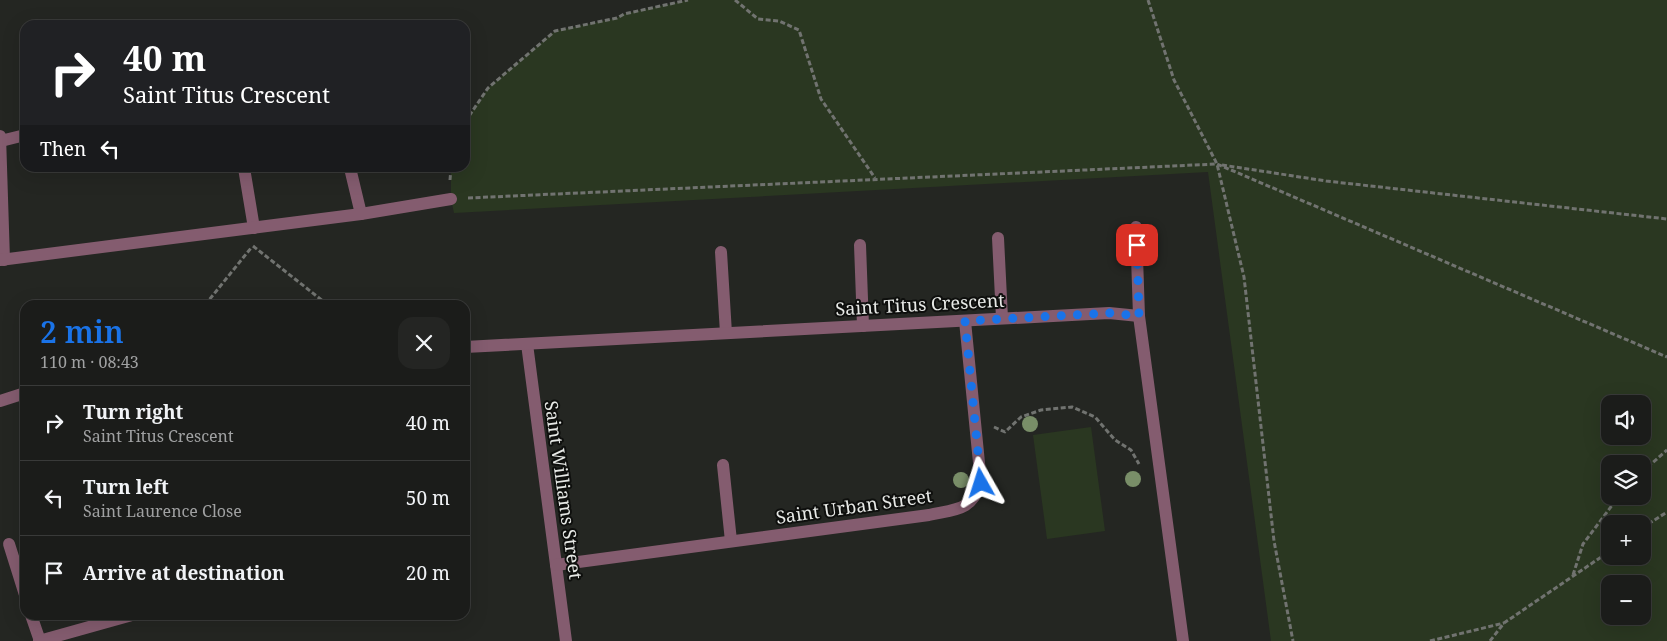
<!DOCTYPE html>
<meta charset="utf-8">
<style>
:root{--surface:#1b1c1a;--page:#242523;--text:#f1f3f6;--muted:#a0a1a2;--line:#393a39;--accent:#1a73e8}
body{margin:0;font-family:"Noto Serif",serif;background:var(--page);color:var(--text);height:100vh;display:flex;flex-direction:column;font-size:19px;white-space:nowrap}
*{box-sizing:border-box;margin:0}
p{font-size:16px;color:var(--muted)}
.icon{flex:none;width:28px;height:28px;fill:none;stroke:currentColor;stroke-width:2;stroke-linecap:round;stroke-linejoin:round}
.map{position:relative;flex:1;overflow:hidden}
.side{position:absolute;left:20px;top:300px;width:450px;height:320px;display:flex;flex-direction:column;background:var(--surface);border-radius:15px;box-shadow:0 5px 20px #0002,0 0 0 1px var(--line)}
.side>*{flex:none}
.guide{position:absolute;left:20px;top:20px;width:450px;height:152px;border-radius:15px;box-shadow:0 5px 20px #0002,0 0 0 1px var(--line);background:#202124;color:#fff;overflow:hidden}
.controls{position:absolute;left:1601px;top:395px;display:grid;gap:10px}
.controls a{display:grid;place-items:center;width:50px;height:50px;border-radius:10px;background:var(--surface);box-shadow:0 5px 20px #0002,0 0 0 1px var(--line);font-size:25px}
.pin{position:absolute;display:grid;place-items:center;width:42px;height:42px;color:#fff;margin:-21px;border-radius:10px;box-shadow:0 2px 8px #0006}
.me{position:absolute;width:55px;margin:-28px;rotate:354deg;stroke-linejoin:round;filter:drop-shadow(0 0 4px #0008)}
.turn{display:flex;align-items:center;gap:18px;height:105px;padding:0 20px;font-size:22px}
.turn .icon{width:65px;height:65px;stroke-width:2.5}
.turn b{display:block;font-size:35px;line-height:42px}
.then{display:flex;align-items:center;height:48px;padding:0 20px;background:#0003;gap:10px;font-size:19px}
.round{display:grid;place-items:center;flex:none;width:52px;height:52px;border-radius:15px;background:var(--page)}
.head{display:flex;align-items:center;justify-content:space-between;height:85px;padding:0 20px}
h1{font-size:30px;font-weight:600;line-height:38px;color:var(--accent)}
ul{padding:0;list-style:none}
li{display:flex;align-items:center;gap:15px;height:75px;padding:0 20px;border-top:1px solid var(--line)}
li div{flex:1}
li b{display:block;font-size:19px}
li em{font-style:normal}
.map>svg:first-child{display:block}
.green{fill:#2a3721;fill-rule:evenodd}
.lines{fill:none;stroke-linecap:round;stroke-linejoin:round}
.path{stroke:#717370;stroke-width:3;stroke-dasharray:5 2.5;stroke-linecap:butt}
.street{stroke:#845c6f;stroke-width:12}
.tree{fill:#798e68}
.route{stroke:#1a73e8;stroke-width:9;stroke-dasharray:0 16.2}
.labels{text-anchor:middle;stroke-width:4;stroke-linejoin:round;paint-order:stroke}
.street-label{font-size:18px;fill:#e7e9e6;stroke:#0e0f0d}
</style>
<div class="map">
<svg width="1667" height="641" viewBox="0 0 1667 641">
<rect width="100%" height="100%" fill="#242622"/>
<!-- green -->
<g class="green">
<path d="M688 0H1667V641H1271L1208 172 454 213 451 199V168H465V122L488 88 555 31 617 18 624 14ZM1610 404H1642V436H1610ZM1610 464H1642V496H1610ZM1610 524H1642V556H1610ZM1610 584H1642V616H1610Z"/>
<path d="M1091 427 1105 531 1047 539 1033 435Z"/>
</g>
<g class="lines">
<!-- path -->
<g class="path">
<path d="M735 0 758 19 779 21 799 30 821 99 875 178"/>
<path d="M1148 0 1174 80 1217 164 1244 277 1274 541 1293 641"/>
<path d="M465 122 488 88 555 31 617 18 624 14 688 0"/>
<path d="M1222 165 1326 181 1667 219"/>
<path d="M450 180 451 168"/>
<path d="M468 198 1217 164 1667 357"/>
<path d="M253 246 328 305"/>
<path d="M205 305 251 248"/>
<path d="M994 427 1005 432 1021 417 1041 410 1072 407 1095 417 1115 440 1131 450 1139 464"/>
<path d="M1642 472 1667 450"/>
<path d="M1642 528 1667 512"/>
<path d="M1573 575 1583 544 1619 496"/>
<path d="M1430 641 1504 623"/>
<path d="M1490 641 1504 623 1610 551"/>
</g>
<!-- street -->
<g class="street">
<path d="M0 136 4 260"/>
<path d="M1 141 25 135"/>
<path d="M244 168 254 228"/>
<path d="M350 168 361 214"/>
<path d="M1136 227 1139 316 1183 641"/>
<path d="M998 238 1002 318"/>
<path d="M860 245 863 326"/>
<path d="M721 252 726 333"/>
<path d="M0 260 361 214 451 199"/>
<path d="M527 344 566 641"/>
<path d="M465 347 1109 313 1139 316"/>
<path d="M0 401 25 393"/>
<path d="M723 465 731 541"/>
<path d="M9 544 25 595"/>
<path d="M556 565 929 515C956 509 971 511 981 483L965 321"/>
<path d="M31 615 40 641"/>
<path d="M39 641 132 615"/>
</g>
</g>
<!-- trees -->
<g class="tree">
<circle cx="1030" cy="424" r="8"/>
<circle cx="1133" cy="479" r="8"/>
<circle cx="961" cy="480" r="8"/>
</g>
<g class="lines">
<!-- route -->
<path class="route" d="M981 483 965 321 1110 313 1139 316 1137 245"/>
</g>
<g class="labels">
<!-- street labels -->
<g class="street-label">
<text transform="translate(920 305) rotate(-3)" y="6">Saint Titus Crescent</text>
<text transform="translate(563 490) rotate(82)" y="6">Saint Williams Street</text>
<text transform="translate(854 507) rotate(-8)" y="6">Saint Urban Street</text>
</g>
</g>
</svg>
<div class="controls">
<a><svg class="icon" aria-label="sound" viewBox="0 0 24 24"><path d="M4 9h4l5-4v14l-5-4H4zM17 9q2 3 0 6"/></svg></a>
<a><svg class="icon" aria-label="layers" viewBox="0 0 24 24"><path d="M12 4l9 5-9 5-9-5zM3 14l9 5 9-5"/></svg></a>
<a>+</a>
<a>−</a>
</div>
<div class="pin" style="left:1137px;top:245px;background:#d93025"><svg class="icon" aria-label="arrive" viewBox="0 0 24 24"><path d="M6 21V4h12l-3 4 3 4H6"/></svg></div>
<svg class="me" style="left:981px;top:483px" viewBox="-20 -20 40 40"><path d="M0-17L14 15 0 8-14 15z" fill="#1a73e8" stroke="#fff" stroke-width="4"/></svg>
<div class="guide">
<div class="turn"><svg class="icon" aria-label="right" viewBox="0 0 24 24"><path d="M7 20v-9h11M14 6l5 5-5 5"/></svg><div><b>40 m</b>Saint Titus Crescent</div></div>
<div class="then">Then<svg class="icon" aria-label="left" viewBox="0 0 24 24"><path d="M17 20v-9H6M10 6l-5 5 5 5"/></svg></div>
</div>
<section class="side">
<div class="head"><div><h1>2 min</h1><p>110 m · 08:43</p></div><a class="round"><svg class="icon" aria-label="close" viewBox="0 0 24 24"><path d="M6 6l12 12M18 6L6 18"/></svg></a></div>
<ul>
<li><svg class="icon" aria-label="right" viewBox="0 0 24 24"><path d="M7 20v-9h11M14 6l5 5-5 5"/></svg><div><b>Turn right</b><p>Saint Titus Crescent</p></div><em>40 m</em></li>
<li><svg class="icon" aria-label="left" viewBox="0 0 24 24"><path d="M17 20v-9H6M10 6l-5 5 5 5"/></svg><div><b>Turn left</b><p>Saint Laurence Close</p></div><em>50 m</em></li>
<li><svg class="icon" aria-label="arrive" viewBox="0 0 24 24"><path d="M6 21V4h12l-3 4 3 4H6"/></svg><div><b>Arrive at destination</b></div><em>20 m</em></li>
</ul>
</section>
</div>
